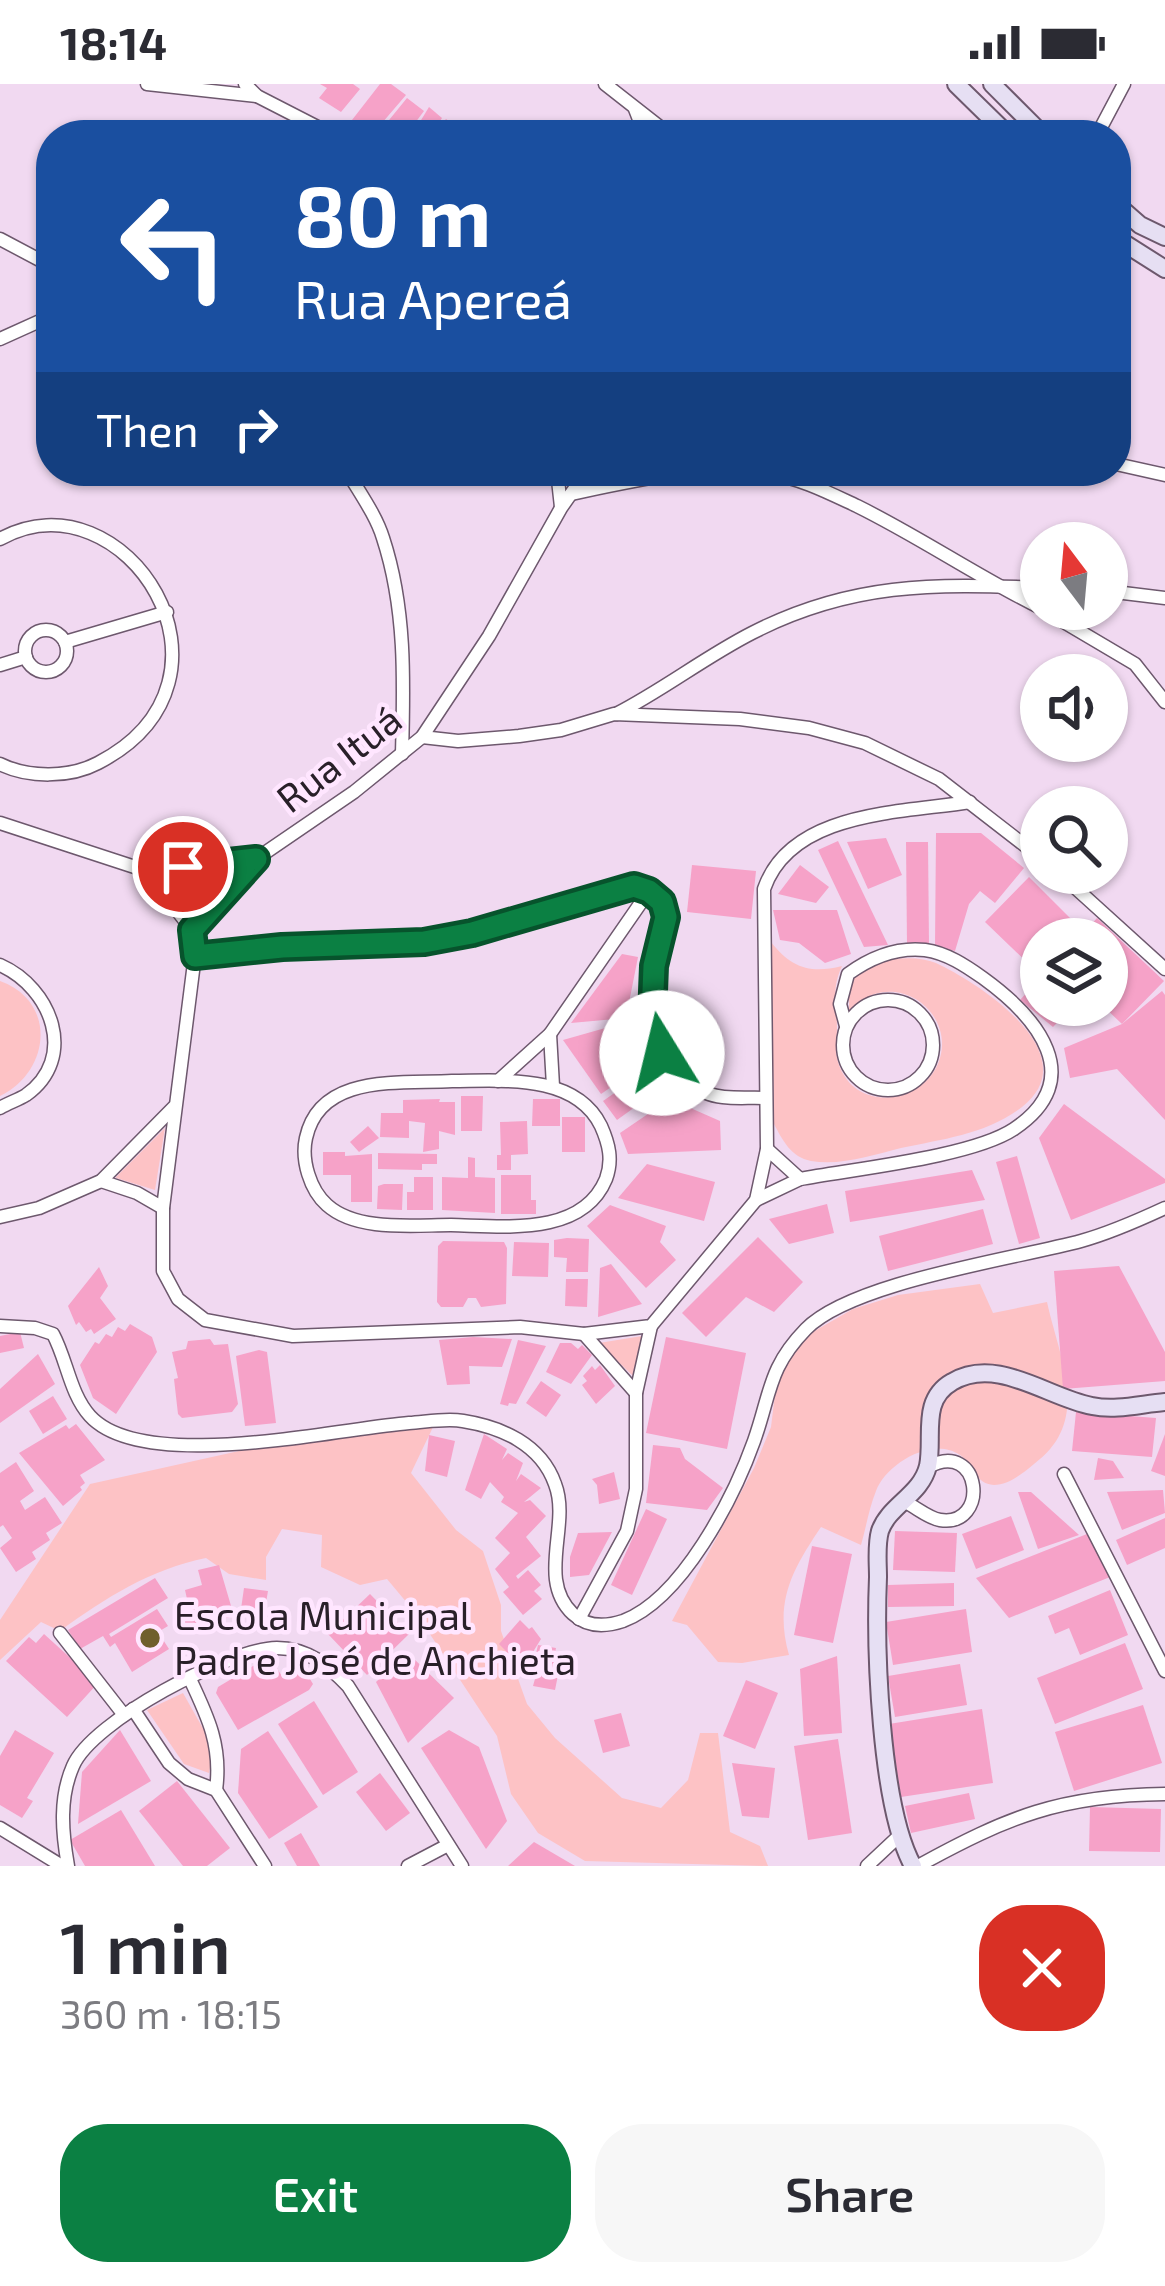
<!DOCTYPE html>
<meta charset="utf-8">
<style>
:root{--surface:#fff;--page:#f7f7f7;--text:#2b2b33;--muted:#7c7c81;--accent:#0b8043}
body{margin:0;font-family:"Exo 2",sans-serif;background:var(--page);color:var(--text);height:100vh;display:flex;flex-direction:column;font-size:45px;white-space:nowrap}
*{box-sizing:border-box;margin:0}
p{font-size:39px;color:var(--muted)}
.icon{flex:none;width:66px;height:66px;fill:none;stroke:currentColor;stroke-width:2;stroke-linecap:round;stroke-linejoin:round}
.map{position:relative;height:1782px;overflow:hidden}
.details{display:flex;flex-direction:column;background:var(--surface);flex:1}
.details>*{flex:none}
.guide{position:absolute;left:36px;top:36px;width:1095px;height:366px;border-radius:48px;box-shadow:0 3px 9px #0004;background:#1a4fa0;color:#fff;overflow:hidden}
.needle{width:78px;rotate:344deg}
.fabs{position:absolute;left:1020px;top:438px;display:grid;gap:24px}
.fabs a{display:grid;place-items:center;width:108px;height:108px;border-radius:50%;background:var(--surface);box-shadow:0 3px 9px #0004;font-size:60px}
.pin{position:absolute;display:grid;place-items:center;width:102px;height:102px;color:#fff;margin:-51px;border:6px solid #fff;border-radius:50%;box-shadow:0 3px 12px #0007}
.me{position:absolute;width:132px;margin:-66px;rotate:351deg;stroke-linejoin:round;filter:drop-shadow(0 0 9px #0008)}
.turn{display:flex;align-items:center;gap:42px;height:252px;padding:0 60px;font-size:54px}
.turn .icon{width:156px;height:156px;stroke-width:2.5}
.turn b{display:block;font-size:84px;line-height:102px}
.then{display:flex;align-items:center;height:114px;padding:0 60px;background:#0003;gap:24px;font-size:45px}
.round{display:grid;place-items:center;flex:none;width:126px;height:126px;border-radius:48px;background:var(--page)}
.headline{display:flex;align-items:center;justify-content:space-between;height:204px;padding:0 60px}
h1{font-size:72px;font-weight:600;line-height:90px}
.primary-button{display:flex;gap:24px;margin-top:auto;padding:24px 60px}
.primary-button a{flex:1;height:138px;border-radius:48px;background:var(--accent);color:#fff;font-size:48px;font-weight:600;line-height:138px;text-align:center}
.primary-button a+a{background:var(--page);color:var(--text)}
.status{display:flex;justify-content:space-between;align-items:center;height:84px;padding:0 60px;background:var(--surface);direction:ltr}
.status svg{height:33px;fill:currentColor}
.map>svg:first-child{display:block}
.green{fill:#fdc2c5}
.building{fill:#f6a2c8}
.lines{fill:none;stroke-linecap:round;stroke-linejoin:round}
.street-casing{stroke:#6d586d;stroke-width:15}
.secondary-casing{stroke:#6d586d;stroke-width:20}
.street{stroke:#fff;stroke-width:12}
.secondary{stroke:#e6dff3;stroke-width:16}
.route-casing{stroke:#07532c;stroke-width:30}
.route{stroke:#0b8043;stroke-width:21}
.poi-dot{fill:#705f2d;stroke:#ffe6ff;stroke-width:4.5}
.labels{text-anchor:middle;stroke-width:9;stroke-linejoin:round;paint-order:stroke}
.street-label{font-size:39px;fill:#292029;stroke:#ffe6ff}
.poi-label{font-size:39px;fill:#292029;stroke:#ffe6ff;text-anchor:start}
</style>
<div class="status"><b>18:14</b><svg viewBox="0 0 49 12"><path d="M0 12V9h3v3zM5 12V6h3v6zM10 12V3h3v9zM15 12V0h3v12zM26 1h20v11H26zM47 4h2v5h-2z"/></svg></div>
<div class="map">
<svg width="1165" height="1782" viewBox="0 0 1165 1782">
<rect width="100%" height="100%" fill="#f1d9f1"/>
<!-- green -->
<g class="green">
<path d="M228 783 231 788 194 829 170 792Z"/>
<path d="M771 858C791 884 811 890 842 882 831 905 837 920 837 945 837 958 834 968 839 981 857 1032 931 1019 941 970 949 932 910 897 872 911 864 914 856 921 849 926 849 914 848 900 857 891 874 874 914 870 936 879 979 899 1089 970 1022 1023 987 1050 943 1055 901 1064 873 1071 841 1082 811 1077 791 1073 783 1057 774 1040Z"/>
<path d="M0 897C58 918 50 988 0 1012Z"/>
<path d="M165 1044 155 1106 116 1094V1093Z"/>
<path d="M980 1200 993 1229 1047 1218C1060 1277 1092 1337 1034 1380 1023 1389 1009 1401 994 1401 975 1400 973 1380 960 1371 932 1352 886 1380 876 1407 869 1424 866 1444 861 1461L821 1443C792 1486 774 1518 789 1571L742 1579 718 1578 687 1541 672 1537 754 1384 771 1343 778 1286 811 1249 853 1225 898 1211Z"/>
<path d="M642 1252 633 1292 599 1259Z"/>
<path d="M434 1341 411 1389 456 1446 483 1467 501 1521V1547L527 1620 555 1654 622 1714 661 1724 688 1696 700 1649H718L730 1748 760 1762 768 1782 585 1777 538 1749 511 1710 497 1652 418 1532 387 1495 360 1501 321 1483 322 1451 282 1445 266 1473V1496L229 1490 206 1474C151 1485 105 1514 60 1547L41 1538 0 1576V1536L90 1400 257 1363Z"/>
<path d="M183 1609 214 1664 209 1689 184 1680 147 1626Z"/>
</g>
<!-- building -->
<g class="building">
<path d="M320 0H353L360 5 341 28 319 14 327 4Z"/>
<path d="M380 0H391L406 11 382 39 385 41 407 14 424 27 406 51H371L352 36Z"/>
<path d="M429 23 442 34 431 51H412Z"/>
<path d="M446 35 455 42 447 51H433Z"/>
<path d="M226 37 247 42 244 51H223Z"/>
<path d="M936 749H981L1024 784 995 819 980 807 969 820 955 867 935 862Z"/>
<path d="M886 754 902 791 868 805 847 758Z"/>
<path d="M838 757 888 861 864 863 818 766Z"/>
<path d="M906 758H928L929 861H907Z"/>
<path d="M692 781 756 787 751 835 687 828Z"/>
<path d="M800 781 829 803 816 819 778 810Z"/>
<path d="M1029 793 1076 840 1062 855H1041V876L1033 884 985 838Z"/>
<path d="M773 826H837L851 870 825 879 799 859 780 856Z"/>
<path d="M1097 834 1164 897 1122 940 1102 921H1107V855H1078Z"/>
<path d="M622 870 638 873 626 934 571 939Z"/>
<path d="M1041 893V921H1099L1081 940 1068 927 1053 943 1020 916Z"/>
<path d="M1162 907 1165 911V1036L1117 985 1070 994 1064 964 1122 940Z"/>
<path d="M637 935 649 977 601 1010 563 956Z"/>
<path d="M653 982 667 1000 617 1036 603 1017Z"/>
<path d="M461 1012H483L482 1047H461Z"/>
<path d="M440 1015 439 1018H455V1051L439 1047V1065L423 1068 425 1039 409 1037V1054L380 1053 381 1029H403V1016Z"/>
<path d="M533 1015H560V1042H532Z"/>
<path d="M670 1015 720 1037 721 1066 628 1070 620 1049Z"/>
<path d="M1064 1020 1165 1095V1099L1071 1136 1039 1054Z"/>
<rect x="562" y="1033" width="23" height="35"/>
<path d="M527 1037 528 1070 511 1071V1086H497V1071H501L500 1038Z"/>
<path d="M368 1042 379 1054 359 1068 350 1058Z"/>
<path d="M323 1068H345V1072L372 1070V1118H351V1091H323Z"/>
<path d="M378 1069 437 1070V1080H422V1086L378 1085Z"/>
<path d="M1017 1072 1040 1154 1019 1160 996 1078Z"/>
<path d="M468 1073 475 1074V1093L495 1094V1129L442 1126V1093L468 1094Z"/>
<path d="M647 1080 715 1098 704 1137 618 1114Z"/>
<path d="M972 1086 985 1116 850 1138 845 1107Z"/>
<path d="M501 1091H531V1116H536V1130H501Z"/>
<path d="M414 1093H433V1126H407V1108H414Z"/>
<path d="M384 1100H403L402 1126 377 1125 378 1102Z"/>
<path d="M827 1120 834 1149 789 1160 769 1135Z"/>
<path d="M610 1121 666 1142 660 1158 676 1176 646 1204 587 1142Z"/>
<path d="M983 1125 993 1160 888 1187 879 1152Z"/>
<path d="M758 1153 803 1198 774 1228 746 1213 706 1253 682 1229Z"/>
<path d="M567 1154 589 1155 588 1188H566L567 1174 554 1173V1156Z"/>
<path d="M443 1157 504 1158 507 1164 506 1220 481 1223 476 1214H468L463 1223H441L437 1218 438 1162Z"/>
<path d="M514 1158 549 1159 548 1193 512 1192Z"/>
<path d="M611 1180 642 1220 598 1233 600 1184Z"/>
<path d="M1119 1182 1165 1268V1297L1063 1305 1054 1187Z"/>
<path d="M99 1183 108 1202 100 1214 116 1235 94 1250 91 1245 86 1248 79 1238 76 1241 68 1222Z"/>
<path d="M566 1195H588L587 1223 565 1222Z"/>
<path d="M130 1240 152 1253 157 1268 116 1330 93 1314 80 1281 95 1258 99 1260 106 1250 112 1253 118 1243 125 1247Z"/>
<path d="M20 1248 24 1264 0 1269V1252Z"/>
<path d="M473 1253 512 1255 502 1283 469 1282 470 1300 447 1301 439 1256Z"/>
<path d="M666 1253 746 1269 727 1365 646 1349Z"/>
<path d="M210 1255 214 1261 228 1260 238 1320 232 1328 182 1334 178 1330 174 1295 178 1294 172 1268 186 1265 188 1257Z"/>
<path d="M518 1256 546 1262 516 1320 509 1319 508 1322 500 1320Z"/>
<path d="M560 1259H571L578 1265 582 1261 592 1271 571 1300 546 1288Z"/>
<path d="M259 1266 267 1268 276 1339 245 1342 236 1272Z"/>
<path d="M38 1270 55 1300 0 1339V1305Z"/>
<path d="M600 1281 615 1302 596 1320 582 1301 587 1297 583 1292 592 1282 595 1286Z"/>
<path d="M541 1297 561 1311 546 1333 526 1319Z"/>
<path d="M53 1312 67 1335 43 1350 29 1327Z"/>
<path d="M1076 1328 1156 1334 1152 1373 1072 1367Z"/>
<path d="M76 1340 105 1376 80 1391 85 1399 80 1403 82 1406 63 1422 19 1369 66 1341 69 1345Z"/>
<path d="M484 1350 507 1365 502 1376 508 1369 523 1379 516 1397 521 1390 541 1404 524 1418 530 1416 546 1432 526 1453 541 1472 516 1492 518 1495 528 1486 541 1501 534 1507 542 1515 523 1531 503 1508 509 1503 495 1485 510 1469 495 1454 518 1429 501 1418 504 1413 490 1398 481 1415 465 1406Z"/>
<path d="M1165 1350V1392L1151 1387Z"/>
<path d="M429 1351 455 1357 447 1393 425 1387Z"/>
<path d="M653 1361 680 1364 685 1375 723 1404 707 1426 646 1419Z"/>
<path d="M1098 1374 1113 1377 1124 1394 1094 1396Z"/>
<path d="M16 1378 34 1407 20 1417 25 1426 45 1413 62 1439 46 1449 50 1456 32 1468 36 1475 16 1488 0 1464 12 1454 3 1441 0 1443V1389Z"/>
<path d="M614 1388 620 1415 599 1420 597 1401 592 1395Z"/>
<path d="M1163 1406 1165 1429 1122 1446 1107 1408Z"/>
<path d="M1018 1408H1031L1079 1451 1038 1465Z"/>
<path d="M646 1425 667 1435 632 1511 611 1501Z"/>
<path d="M1011 1432 1024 1466 976 1485 962 1450Z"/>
<path d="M1165 1434V1464L1127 1481 1116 1456Z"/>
<path d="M895 1447 957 1449 955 1488 893 1486Z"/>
<path d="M612 1448 589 1491 570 1493V1473L578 1449Z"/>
<path d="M1092 1448 1110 1493 1009 1534 976 1494Z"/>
<path d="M812 1462 852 1470 833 1559 794 1551Z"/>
<path d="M219 1481 234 1532 218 1536 214 1522 208 1523 212 1536 182 1545 174 1519 187 1515 185 1506 202 1501 198 1486Z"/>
<path d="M155 1494 168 1514 109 1550 111 1553 157 1525 168 1542 158 1548 169 1565 132 1588 115 1559 110 1563 103 1552 80 1565 68 1546Z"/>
<path d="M954 1499V1522L888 1523V1501Z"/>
<path d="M244 1504 268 1507 263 1536 240 1532Z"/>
<path d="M1110 1506 1128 1551 1080 1571 1069 1544 1055 1550 1048 1532Z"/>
<path d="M370 1510 409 1550 367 1591 328 1550Z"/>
<path d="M966 1525 972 1568 893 1581 886 1538Z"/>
<path d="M520 1536 529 1545 532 1543 541 1555 523 1584 499 1560Z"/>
<path d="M44 1550 98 1599 67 1633 6 1577 29 1553 36 1559Z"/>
<path d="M1125 1559 1143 1605 1055 1640 1037 1594Z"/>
<path d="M538 1561 556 1564 555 1569 562 1571 555 1606 533 1602 536 1591 531 1590Z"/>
<path d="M407 1568 454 1614 408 1659 376 1598Z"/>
<path d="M837 1572 842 1649 804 1652 800 1585Z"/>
<path d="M263 1576 265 1580 272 1576 283 1594 302 1582 313 1600 309 1606 238 1646 216 1609 218 1603Z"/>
<path d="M960 1580 967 1621 895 1633 888 1592Z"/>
<path d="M746 1596 778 1609 755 1665 723 1652Z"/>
<path d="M314 1617 358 1688 323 1711 278 1640Z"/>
<path d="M1143 1621 1162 1679 1074 1707 1055 1648Z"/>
<path d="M982 1625 993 1699 901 1713 889 1640Z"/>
<path d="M621 1629 630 1662 603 1669 594 1636Z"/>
<path d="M15 1646 54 1669 27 1714 33 1717 22 1734 0 1721V1672Z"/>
<path d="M120 1646 151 1697 78 1740 82 1688Z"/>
<path d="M449 1646 479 1663 507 1737 486 1765 421 1664Z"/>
<path d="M268 1647 318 1723 269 1755 238 1709 241 1665Z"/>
<path d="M838 1655 852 1749 808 1756 794 1662Z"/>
<path d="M732 1679 775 1684 769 1734 742 1732Z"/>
<path d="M380 1689 410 1729 386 1747 356 1708Z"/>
<path d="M177 1697 230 1764 207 1782H183L139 1727Z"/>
<path d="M969 1709 975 1735 911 1749 905 1722Z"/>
<path d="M1090 1723 1161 1725 1160 1768 1089 1767Z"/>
<path d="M121 1726 155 1782H85L70 1756Z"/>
<path d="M301 1749 320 1782H297L284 1759Z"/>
<path d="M534 1758 575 1782H508Z"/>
</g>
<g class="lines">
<defs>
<g id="street">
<path d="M147 0 257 12"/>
<path d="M245 0 257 12 333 51"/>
<path d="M605 0 670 51"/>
<path d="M635 25 645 51"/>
<path d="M1097 51 1124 0"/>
<path d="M0 155 51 182"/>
<path d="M0 255 51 232"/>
<path d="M1116 380 1165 391"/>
<path d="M347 387C359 408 376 431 383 454 406 524 404 597 402 670"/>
<path d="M557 387 561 423"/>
<path d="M571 410C636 396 704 380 771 390 800 394 831 410 857 422 920 453 978 493 1041 524"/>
<path d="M0 455C124 386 260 595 98 679 70 694 28 694 0 680"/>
<path d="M1107 507 1165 514"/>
<path d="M1042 525 1135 580 1165 618"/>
<circle cx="46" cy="567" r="21"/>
<path d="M65 558 167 528"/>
<path d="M0 581 26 573"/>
<path d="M616 630C663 606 705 573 752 549 849 499 934 499 1041 504"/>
<path d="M422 653 458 657 519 652 561 646 614 630 740 635 809 644 865 659 939 695 1041 774"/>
<path d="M0 739 147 787 256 775 354 708 422 653 489 552 561 424 587 387"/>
<path d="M147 787 192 846 195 871 163 1124V1187L178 1215 205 1236 293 1252 520 1243 584 1250 651 1242 756 1116 767 1065 764 805C791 727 901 729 970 718"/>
<path d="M1059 789 1165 885"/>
<path d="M192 846 256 776"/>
<path d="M195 871 282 863 425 858 472 849 634 802C650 807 663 814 666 832 668 851 656 867 654 886 648 933 656 993 709 1010 727 1016 747 1013 765 1014"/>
<path d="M0 881C52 904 78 974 26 1011 18 1016 8 1019 0 1024"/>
<circle cx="888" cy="961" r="45"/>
<path d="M550 950 553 1002"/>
<path d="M452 997C501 997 575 989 601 1042 609 1060 613 1076 606 1095 582 1153 503 1142 451 1141 414 1141 357 1148 327 1121 310 1106 301 1076 306 1054 320 989 400 1000 452 997Z"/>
<path d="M498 997 550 950 649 807"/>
<path d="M767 1065 800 1095C853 1085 972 1073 1014 1045 1089 995 1037 933 983 894 966 882 947 869 925 866 897 863 870 874 848 890L840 920 846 942"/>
<path d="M101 1097 137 1109 163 1124"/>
<path d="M756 1116 800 1095"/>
<path d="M0 1133 39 1124 101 1097 174 1023"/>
<path d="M0 1242 35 1244 53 1250C67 1276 70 1310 90 1332 143 1390 335 1345 409 1339 426 1338 446 1334 463 1337 501 1343 541 1360 555 1400 571 1441 536 1495 573 1530 587 1543 605 1543 623 1537 682 1515 734 1413 754 1357 771 1309 768 1284 806 1245 852 1198 1014 1175 1081 1157 1110 1149 1137 1137 1165 1124"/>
<path d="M584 1250 636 1309"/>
<path d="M1064 1390 1165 1587"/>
<path d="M905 1418C916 1423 928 1434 940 1436 990 1444 982 1354 928 1383"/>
<path d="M579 1535 627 1447 636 1405V1309L651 1242"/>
<path d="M60 1549 124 1631"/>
<path d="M190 1595C208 1633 222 1662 216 1706"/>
<path d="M133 1625 169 1679 188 1695 216 1706 265 1782"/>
<path d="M0 1744 62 1782"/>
<path d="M68 1782C62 1748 59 1714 73 1682 92 1637 229 1565 277 1564 308 1564 329 1582 348 1602L462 1782"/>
<path d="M408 1782 448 1761"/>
<path d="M867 1782 899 1752"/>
<path d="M918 1782C1007 1733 1061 1711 1165 1710"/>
</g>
<g id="secondary">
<path d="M956 0 1008 51"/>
<path d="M992 0 1043 51"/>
<path d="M1116 120 1140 141 1165 153"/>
<path d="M1116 154 1165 185"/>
<path d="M913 1782C880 1722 875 1564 878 1493 878 1479 876 1461 880 1447 889 1421 921 1411 928 1382 934 1353 920 1316 952 1298 997 1271 1048 1314 1092 1322 1116 1327 1141 1320 1165 1318"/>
</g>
</defs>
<!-- street casing -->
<use href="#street" class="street-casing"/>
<!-- secondary casing -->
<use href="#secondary" class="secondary-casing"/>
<!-- street -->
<use href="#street" class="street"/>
<!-- secondary -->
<use href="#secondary" class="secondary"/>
</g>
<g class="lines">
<defs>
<path id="route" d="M183 783 256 775 192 846 195 872 282 863 424 858 472 849 634 802 649 807 662 818 666 833 654 882 652 933 662 969"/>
</defs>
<!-- route casing -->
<use href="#route" class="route-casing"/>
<!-- route -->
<use href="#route" class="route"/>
</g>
<!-- markers -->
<circle class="poi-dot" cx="150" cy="1554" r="12"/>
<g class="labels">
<!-- street labels -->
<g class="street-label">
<text transform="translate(339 675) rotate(-38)" y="14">Rua Ituá</text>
</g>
<!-- poi labels -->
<g class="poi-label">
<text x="174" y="1546">Escola Municipal<tspan x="174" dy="45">Padre José de Anchieta</tspan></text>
</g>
</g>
</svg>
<div class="fabs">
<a><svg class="needle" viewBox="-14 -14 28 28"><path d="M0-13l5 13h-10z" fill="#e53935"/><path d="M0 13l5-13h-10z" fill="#7c7c81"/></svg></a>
<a><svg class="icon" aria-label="sound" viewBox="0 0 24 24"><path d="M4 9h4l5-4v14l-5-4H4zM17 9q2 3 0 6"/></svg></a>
<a><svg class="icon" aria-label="search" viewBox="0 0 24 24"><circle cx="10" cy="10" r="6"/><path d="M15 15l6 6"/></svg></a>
<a><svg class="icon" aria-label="layers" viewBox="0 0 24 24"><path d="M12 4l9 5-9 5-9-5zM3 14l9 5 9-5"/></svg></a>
</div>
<div class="pin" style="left:183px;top:783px;background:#d93025"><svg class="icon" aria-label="arrive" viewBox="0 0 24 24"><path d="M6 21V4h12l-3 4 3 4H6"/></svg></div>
<svg class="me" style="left:662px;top:969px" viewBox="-20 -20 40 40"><circle r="19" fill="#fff"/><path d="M0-13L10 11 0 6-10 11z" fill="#0b8043"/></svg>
<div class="guide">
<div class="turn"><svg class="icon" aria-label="left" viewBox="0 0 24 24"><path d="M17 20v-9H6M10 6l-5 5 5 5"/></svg><div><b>80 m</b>Rua Apereá</div></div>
<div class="then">Then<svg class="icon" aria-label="right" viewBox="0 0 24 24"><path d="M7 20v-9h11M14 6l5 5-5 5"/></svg></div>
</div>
</div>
<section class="details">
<div class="headline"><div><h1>1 min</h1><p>360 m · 18:15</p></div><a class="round" style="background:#d93025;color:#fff"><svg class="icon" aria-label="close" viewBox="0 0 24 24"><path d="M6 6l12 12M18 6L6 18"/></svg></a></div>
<div class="primary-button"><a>Exit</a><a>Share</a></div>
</section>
